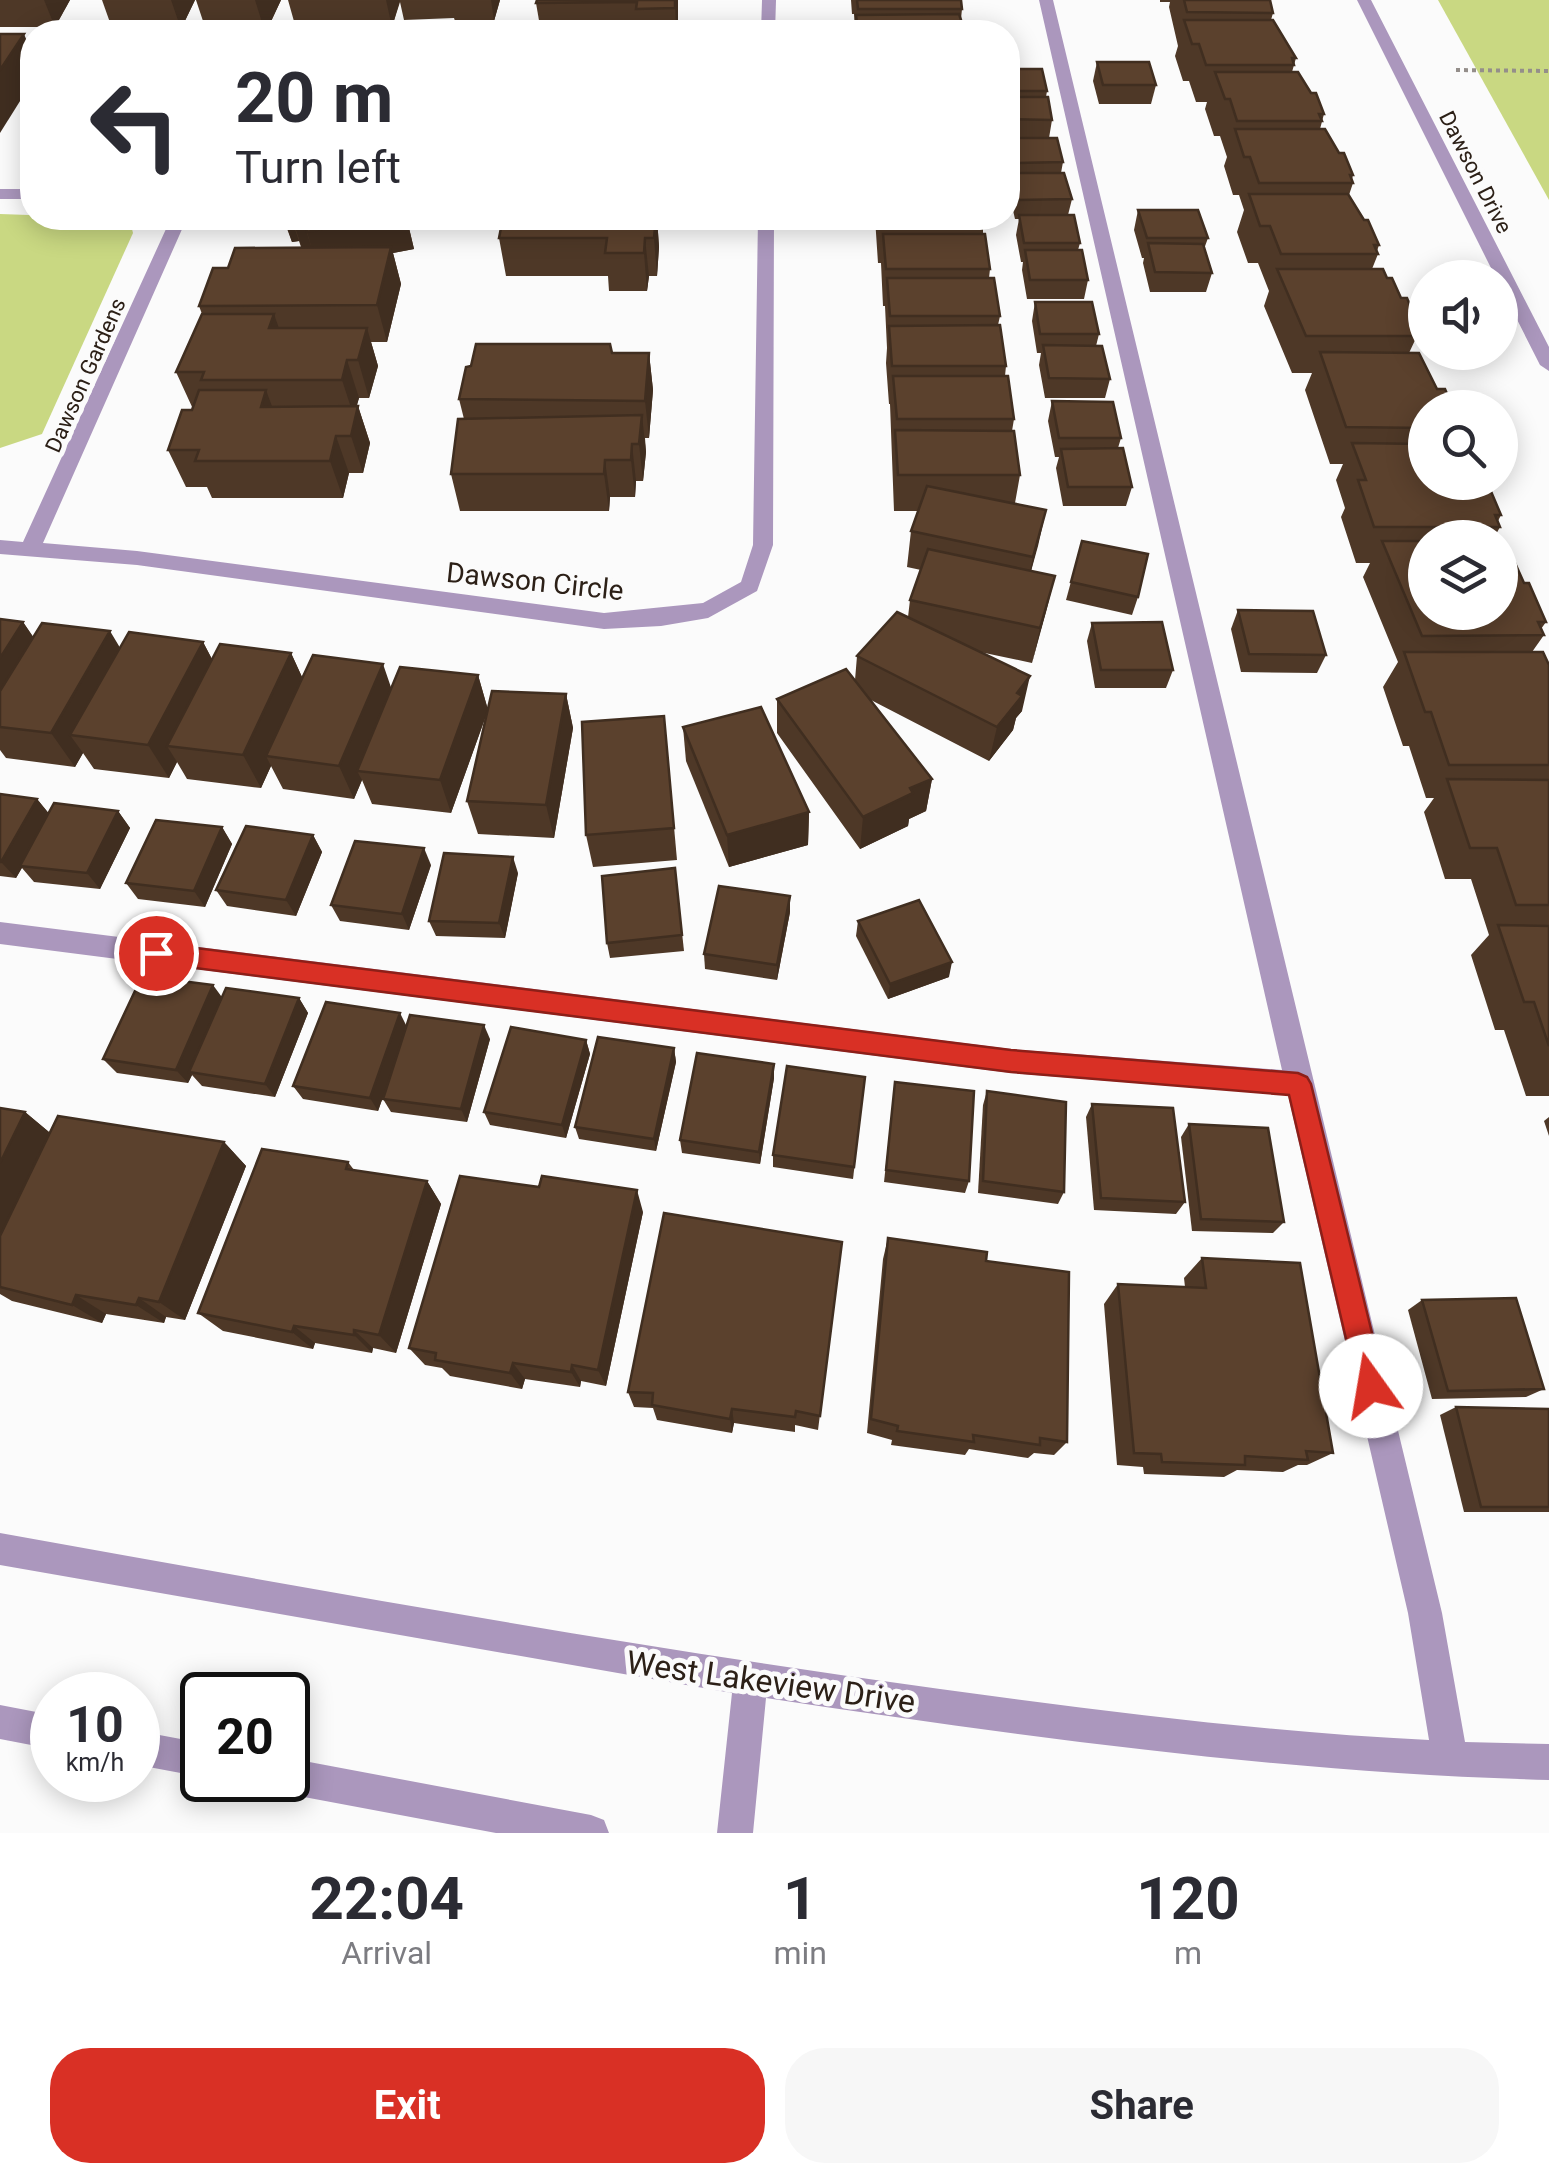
<!DOCTYPE html>
<style>
:root{--surface:#fff;--page:#f7f7f7;--text:#2b2b33;--muted:#7c7c81;--accent:#d93025}
body{margin:0;font-family:Roboto,sans-serif;background:var(--page);color:var(--text);height:100vh;display:flex;flex-direction:column;font-size:38px;white-space:nowrap}
*{box-sizing:border-box;margin:0}
p{font-size:32px;color:var(--muted)}
.icon{flex:none;width:55px;height:55px;fill:none;stroke:currentColor;stroke-width:2;stroke-linecap:round;stroke-linejoin:round}
.map{position:relative;height:1833px;overflow:hidden}
.side{display:flex;flex-direction:column;background:var(--surface);flex:1}
.side>*{flex:none}
.hud{position:absolute;left:20px;top:20px;width:1000px;height:210px;border-radius:40px;box-shadow:0 5px 25px #0003;background:#fff;color:var(--text);overflow:hidden}
.tools{position:absolute;left:1408px;top:260px;display:grid;gap:20px}
.tools a{display:grid;place-items:center;width:110px;height:110px;border-radius:50%;background:var(--surface);box-shadow:0 5px 25px #0003;font-size:50px}
.speed{position:absolute;left:30px;top:1672px;display:flex;gap:20px;font-size:50px;font-weight:700;text-align:center}
.speed>*{display:grid;place-content:center;width:130px;height:130px;border-radius:50%;background:var(--surface);box-shadow:0 5px 25px #0003;line-height:1}
.speed small{font-size:25px;font-weight:400}
.speed .limit{border:5px solid #111;border-radius:15px;background:#fff;color:#111}
.pin{position:absolute;display:grid;place-items:center;width:85px;height:85px;color:#fff;margin:-42px;border:5px solid #fff;border-radius:50%;box-shadow:0 2px 10px #0007}
.me{position:absolute;width:110px;margin:-55px;rotate:347deg;stroke-linejoin:round;filter:drop-shadow(0 0 8px #0008)}
.turn{display:flex;align-items:center;gap:35px;height:210px;padding:0 50px;font-size:45px}
.turn .icon{width:130px;height:130px;stroke-width:2.5}
.turn b{display:block;font-size:70px;line-height:85px}
.eta{display:flex;justify-content:space-evenly;align-items:center;height:170px;text-align:center}
.eta b{font-size:60px;font-weight:700;line-height:70px}
.button{display:flex;gap:20px;margin-top:auto;padding:20px 50px}
.button a{flex:1;height:115px;border-radius:40px;background:var(--accent);color:#fff;font-size:40px;font-weight:700;line-height:115px;text-align:center}
.button a+a{background:var(--page);color:var(--text)}
.map>svg:first-child{display:block}
.green{fill:#c9d882}
.lines{fill:none;stroke-linecap:round;stroke-linejoin:round}
.path{stroke:#948e8a;stroke-width:4;stroke-dasharray:4 4;stroke-linecap:butt}
.minor{fill:#ab97bd;fill-rule:evenodd}
.wall{fill:#4e3827}
.shaded-wall{fill:#402e20}
.building{fill:#5b412d;stroke:#402e20;stroke-width:2.5}
.route{fill:#d93025;stroke:#8d1f18;stroke-width:2.5}
.labels{text-anchor:middle;stroke-width:10;stroke-linejoin:round;paint-order:stroke}
.far-street-label{font-size:22px;fill:#2c2017;stroke:#fbfbfb}
.street-label{font-size:28px;fill:#2c2017;stroke:#fbfbfb}
.near-street-label{font-size:32px;fill:#2c2017;stroke:#fbfbfb}
</style>
<div class="map">
<svg width="1549" height="1833" viewBox="0 0 1549 1833">
<rect width="100%" height="100%" fill="#fbfbfb"/>
<!-- green -->
<g class="green">
<path d="M1438 0H1549V200Z"/>
<path d="M0 214 115 218 131 225 133 233 42 434 0 448Z"/>
</g>
<g class="lines">
<!-- path -->
<path class="path" d="M1456 70 1549 71"/>
<!-- minor -->
<g class="minor">
<path d="M762 0H776L775 32H761Z"/>
<path d="M1039 0H1053L1442 1613 1465 1742 1549 1744V1780C1286 1773 1025 1737 766 1698L753 1833H717L732 1693 0 1565V1533C313 1589 625 1646 940 1689 1103 1711 1266 1732 1429 1740L1408 1613 1288 1095 1011 1073 0 944V922L1011 1049 1282 1070Z"/>
<path d="M1357 0H1371L1549 347V371L1540 365 1500 286V278H1496Z"/>
<rect x="0" y="189" width="32" height="10"/>
<path d="M171 218H187L43 543 137 551 604 613 703 603 741 582 753 545 758 218H774L773 545 757 591 708 618 661 626 604 629 137 565 0 554V540L23 542Z"/>
<path d="M0 1705 52 1715V1749L0 1739Z"/>
<path d="M138 1731 202 1743V1777L138 1765Z"/>
<path d="M288 1758 591 1815 604 1820 609 1833H496L288 1794 276 1788 272 1780H288Z"/>
</g>
</g>
<!-- wall -->
<g class="wall">
<path d="M0 0H70L55 27H0Z"/>
<path d="M102 0H195L181 29 113 31Z"/>
<path d="M196 0H281L266 32 206 30Z"/>
<path d="M288 0H500L494 21H455L454 18 404 20 400 2 392 27 297 32Z"/>
<path d="M678 0V32H541L536 3Z"/>
<path d="M851 0H961L962 9 961 19 965 32H855L854 14H852Z"/>
<path d="M1160 0H1270L1273 13 1271 20 1296 58 1292 72 1324 114 1320 129 1353 175 1352 179 1353 183 1349 195 1379 245 1377 251 1378 254 1372 269 1387 278 1418 325 1415 332 1417 336 1409 353 1425 408V482L1501 515 1498 521 1500 527 1494 538H1425V612L1505 554 1524 583 1546 622 1541 629 1544 635 1532 652 1549 665V1096H1526L1504 1030H1495L1471 955 1489 935 1471 879H1445L1424 812 1434 798H1426L1409 746H1403L1383 687 1398 662 1363 577 1370 563H1356L1341 517 1345 508 1336 480 1343 464H1330L1305 390 1312 373H1292L1264 306 1269 291 1258 263H1248L1237 232 1244 210 1239 195H1233L1224 166 1227 157 1220 136H1214L1205 109 1207 102H1196L1189 81H1183L1175 56 1178 46 1169 7 1170 2H1160Z"/>
<path d="M1097 62 1156 85 1151 104H1099L1093 81Z"/>
<path d="M1008 69 1047 91 1046 97 1052 120 1049 138 1063 162 1061 173 1072 199 1068 215 1080 243 1078 250 1088 280 1084 299H1027L1022 270 1023 262H1021L1016 235 1019 219H1015L1009 193 1011 182H1008Z"/>
<path d="M1138 210 1208 238 1204 249 1212 273 1206 292H1150L1143 263 1144 258H1142L1134 230Z"/>
<path d="M283 218H412L415 227 409 228 414 249 393 253 401 284 387 342H371L378 366 369 398H359L356 406H358L370 443 363 473H349L343 498H212L207 487H186L168 450 193 409 176 372 202 314 199 306 228 268 301 247 299 241 292 242Z"/>
<path d="M657 218 659 247 657 276H649L647 291H609L608 276H506L499 238Z"/>
<path d="M875 218H983V234L990 269 989 278 1000 316 998 325 1006 366 1005 376 1014 419 1012 431 1020 475 1015 503 1046 510 1031 571 1055 576 1032 663 980 652 1022 711 1016 718 1013 730 989 761 869 699 932 779 926 811 909 819 908 826 860 849 777 733V699L855 680 857 656 908 617 910 600 921 570 907 567 911 531 918 511H894L890 404H889L886 363 887 348 885 306H883L881 263H878Z"/>
<path d="M1035 302 1099 334 1096 346 1110 379 1105 398H1045L1039 365 1041 353H1037L1032 321Z"/>
<path d="M612 353H649L653 390 649 438H645L646 452 643 481H636L635 497H610L609 511H460L451 474 464 419 459 399Z"/>
<path d="M1052 401 1121 438 1118 448 1132 487 1126 506H1063L1056 468 1059 457H1055L1048 421Z"/>
<path d="M1082 541 1138 597 1132 615 1066 600Z"/>
<path d="M1238 610 1326 655 1317 673 1241 672 1231 629Z"/>
<path d="M0 619 23 622 33 637 120 648 203 642 212 659 291 653 302 677 392 688 478 675 488 710 451 813 372 804 362 780 354 799 283 789 271 766 261 788 187 779 177 762 169 778 94 769 83 753 75 767 6 758 0 750Z"/>
<path d="M1092 623 1173 670 1166 688H1095L1087 641Z"/>
<path d="M566 694 573 728 554 838 478 834 467 801Z"/>
<path d="M664 716 677 860 593 867 586 835Z"/>
<path d="M683 727 809 812 808 845 729 867 686 761Z"/>
<path d="M0 794 37 799 49 814 118 811 130 828 100 889 34 882 22 868 16 878 0 876Z"/>
<path d="M222 827 232 844 205 907 138 899 126 883Z"/>
<path d="M313 835 322 852 296 916 227 906 216 890Z"/>
<path d="M431 865 409 930 340 921 331 905Z"/>
<path d="M675 868 684 951 610 958 607 943Z"/>
<path d="M518 873 505 938 436 936 429 921Z"/>
<path d="M790 912 777 980 705 969 704 954Z"/>
<path d="M858 921 949 977 888 999 856 936Z"/>
<path d="M222 997 299 998 308 1013 275 1097 202 1086 192 1075 188 1083 117 1073 103 1059Z"/>
<path d="M406 1025 490 1039 467 1122 391 1112 383 1099 389 1081 378 1111 303 1099 293 1086Z"/>
<path d="M586 1040 590 1054 566 1138 490 1125 484 1112Z"/>
<path d="M674 1048 676 1062 656 1151 579 1139 575 1127Z"/>
<path d="M774 1064V1078L760 1164 682 1153 680 1140Z"/>
<path d="M865 1077 853 1179 773 1167V1155Z"/>
<path d="M895 1082 969 1181 965 1193 884 1182Z"/>
<path d="M987 1091 1064 1192 1058 1204 978 1193 983 1105Z"/>
<path d="M1092 1104 1185 1202 1176 1214 1094 1210 1086 1117Z"/>
<path d="M0 1108 25 1112 50 1133 224 1142 246 1166 185 1320 166 1317 164 1323 106 1314 102 1323 12 1301 0 1294Z"/>
<path d="M1549 1117V1136L1544 1121Z"/>
<path d="M1189 1124 1284 1222 1273 1233 1192 1231 1181 1137Z"/>
<path d="M348 1162 354 1170 427 1181 441 1204 396 1353 373 1348 372 1353 315 1343 313 1349 223 1331 198 1313Z"/>
<path d="M643 1212 606 1386 581 1381 580 1387 525 1379 522 1389 450 1376 442 1368 425 1365 409 1348Z"/>
<path d="M888 1238 986 1261 1067 1442 1054 1455 1034 1453 1028 1458 969 1449 965 1455 891 1445 892 1440 867 1433 883 1259Z"/>
<path d="M842 1242 818 1430 795 1425V1432L734 1423 732 1433 657 1420 653 1408 634 1407 628 1392Z"/>
<path d="M1202 1258 1333 1453 1307 1465H1298L1283 1472 1237 1470 1224 1477 1144 1474 1143 1467 1117 1465 1104 1304 1118 1284 1185 1287 1184 1278Z"/>
<path d="M1422 1300 1544 1389 1526 1397 1432 1399 1408 1310Z"/>
<path d="M1456 1407 1549 1409V1512H1464L1440 1415Z"/>
</g>
<!-- shaded-wall -->
<g class="shaded-wall">
<path d="M44 0H70L55 27Z"/>
<path d="M171 0H195L181 29Z"/>
<path d="M255 0H281L266 32H265Z"/>
<path d="M386 0H400L392 27Z"/>
<path d="M491 0H500L494 21Z"/>
<path d="M675 0H678V32H676Z"/>
<path d="M24 34 32 53V82L0 133V70Z"/>
<path d="M284 218H291L299 241 292 242Z"/>
<path d="M292 218H302L313 252 304 254Z"/>
<path d="M375 218H412L415 227 409 228 414 249 393 253 401 284 387 342 377 305 318 269 307 232Z"/>
<path d="M656 218H657L659 247 657 276 654 238Z"/>
<path d="M645 238 649 276 647 291 644 253Z"/>
<path d="M274 314 287 351 269 328Z"/>
<path d="M367 328 378 366 369 398 358 360Z"/>
<path d="M649 353 653 390 649 438 645 401Z"/>
<path d="M347 360 359 398 354 417 342 380Z"/>
<path d="M266 390 280 428 261 407Z"/>
<path d="M358 406 370 443 363 473 351 436Z"/>
<path d="M642 415 646 452 643 481 639 444Z"/>
<path d="M336 436 349 473 343 498 330 461Z"/>
<path d="M632 444 636 481 635 497 631 460Z"/>
<path d="M605 460 610 497 609 511 604 474Z"/>
<path d="M1046 510 1038 546 1025 593 1033 557Z"/>
<path d="M1055 576 1046 612 1032 663 1040 628Z"/>
<path d="M23 622 47 657 0 727V658Z"/>
<path d="M110 631 131 666 70 735 83 753 75 767 51 733Z"/>
<path d="M203 642 221 677 167 746 177 762 169 778 148 745Z"/>
<path d="M291 653 307 688 266 756 271 766 261 788 243 755Z"/>
<path d="M383 664 395 699 357 771 362 780 354 799 339 766Z"/>
<path d="M478 675 488 710 451 813 440 780Z"/>
<path d="M1030 676 1022 711 1016 718 1013 730 989 761 997 727 1017 693Z"/>
<path d="M566 694 573 728 554 838 546 805Z"/>
<path d="M932 779 926 811 909 819 908 826 860 849 863 817 910 788Z"/>
<path d="M37 799 51 816 16 878 1 862Z"/>
<path d="M118 811 130 828 100 889 87 873Z"/>
<path d="M809 812 808 845 729 867 727 835Z"/>
<path d="M222 827 232 844 205 907 194 891Z"/>
<path d="M313 835 322 852 296 916 286 900Z"/>
<path d="M424 848 431 865 409 930 402 914Z"/>
<path d="M513 857 518 873 505 938 499 923Z"/>
<path d="M790 896V912L777 980V965Z"/>
<path d="M952 962 949 977 888 999 890 984Z"/>
<path d="M213 985 224 1000 189 1072 192 1075 188 1083 176 1070Z"/>
<path d="M299 998 308 1013 275 1097 265 1084Z"/>
<path d="M400 1013 407 1027 378 1111 370 1098Z"/>
<path d="M484 1025 490 1039 467 1122 461 1109Z"/>
<path d="M586 1040 590 1054 566 1138 562 1125Z"/>
<path d="M674 1048 676 1062 656 1151 654 1139Z"/>
<path d="M774 1064V1078L760 1164 759 1152Z"/>
<path d="M25 1112 55 1137 0 1253V1163Z"/>
<path d="M224 1142 246 1166 185 1320 159 1302Z"/>
<path d="M427 1181 441 1204 396 1353 379 1335Z"/>
<path d="M637 1190 643 1212 606 1386 598 1370Z"/>
<path d="M76 1295 106 1314 102 1323 72 1305Z"/>
<path d="M139 1298 166 1317 164 1323 136 1305Z"/>
<path d="M294 1326 315 1343 313 1349 292 1332Z"/>
<path d="M354 1330 373 1348 372 1353 354 1335Z"/>
<path d="M513 1363 525 1379 522 1389 510 1373Z"/>
<path d="M572 1365 581 1381 580 1387 571 1372Z"/>
<path d="M732 1409 734 1423 732 1433 730 1419Z"/>
</g>
<!-- building -->
<g class="building">
<path d="M537 0H675V8L636 9 637 2 536 3Z"/>
<path d="M857 0H961L962 9H858Z"/>
<path d="M1184 0H1270L1273 13 1187 12Z"/>
<path d="M959 14 965 32H858L856 15Z"/>
<path d="M1184 20H1273L1296 58H1292L1294 65H1206L1199 44H1192Z"/>
<path d="M0 34H24L0 70Z"/>
<path d="M1097 62H1149L1156 85H1103Z"/>
<path d="M1008 69H1042L1047 91H1008Z"/>
<path d="M1215 72H1298L1311 93H1316L1324 114H1319L1322 121H1237L1230 99H1225Z"/>
<path d="M1008 97H1048L1052 120 1008 119Z"/>
<path d="M1235 129H1325L1339 153H1344L1353 175H1350L1353 183H1259L1250 157H1244Z"/>
<path d="M1008 138H1057L1063 162 1011 163Z"/>
<path d="M1012 173H1064L1072 199 1018 200Z"/>
<path d="M1249 194H1348L1364 220H1368L1379 245H1374L1378 254H1281L1270 226H1260Z"/>
<path d="M1138 210H1198L1208 238H1147Z"/>
<path d="M1019 215H1074L1080 243H1024Z"/>
<path d="M302 218H375L307 232Z"/>
<path d="M503 218H656L654 238H645L644 253H605L607 238H499Z"/>
<path d="M880 218H983L984 225 881 226Z"/>
<path d="M883 234H985L990 269H886Z"/>
<path d="M1148 243 1203 244 1212 273 1155 272Z"/>
<path d="M391 247 377 305 199 306 213 268H228L235 248Z"/>
<path d="M1025 250H1082L1088 280H1030Z"/>
<path d="M1277 269H1383L1387 278H1392L1401 298H1407L1418 325H1412L1417 336H1306Z"/>
<path d="M887 278H994L1000 316H890Z"/>
<path d="M1035 302H1092L1099 334H1040Z"/>
<path d="M202 314H274L269 328H367L358 360H347L342 380H201L204 372H176Z"/>
<path d="M1000 325 1006 366H892L889 326Z"/>
<path d="M476 344H610L612 353H649L645 401 459 399 466 367 471 366Z"/>
<path d="M1043 345 1102 346 1110 379 1049 378Z"/>
<path d="M1320 352 1419 353 1437 389H1445L1453 408H1425V428L1346 427Z"/>
<path d="M893 376H1008L1014 419H897Z"/>
<path d="M199 390H266L261 407 358 406 351 436H336L330 461H195L199 450H168L182 410H192Z"/>
<path d="M1052 401 1113 402 1121 438H1059Z"/>
<path d="M642 415 639 444H632L631 460H605L604 474H451L458 419Z"/>
<path d="M895 430 1014 431 1020 475H898Z"/>
<path d="M1352 443 1425 444V482H1487L1501 515H1495L1500 527H1374L1358 480H1366Z"/>
<path d="M1123 448 1132 487H1068L1061 449Z"/>
<path d="M927 486 1046 510 1033 557 911 531Z"/>
<path d="M1082 541 1148 554 1138 597 1071 582Z"/>
<path d="M1382 541H1425V612H1500V543L1505 554H1511L1524 583H1529L1546 622H1538L1544 635 1422 636Z"/>
<path d="M928 549 1055 576 1040 628 910 600Z"/>
<path d="M1238 610 1313 611 1326 655 1249 654Z"/>
<path d="M897 612 1030 676 1017 693 1022 696 997 727 857 656Z"/>
<path d="M0 619 23 622 0 658Z"/>
<path d="M1162 622 1173 670H1101L1092 623Z"/>
<path d="M42 623 110 631 51 733 0 727V691Z"/>
<path d="M129 632 203 642 148 745 70 735Z"/>
<path d="M220 644 291 653 243 755 167 746Z"/>
<path d="M1404 652H1543L1549 665V765H1449L1431 712H1425Z"/>
<path d="M313 655 383 664 339 766 266 756Z"/>
<path d="M400 667 478 675 440 780 357 771Z"/>
<path d="M846 669 932 779 910 788 913 793 863 817 777 699Z"/>
<path d="M492 691 566 694 546 805 467 801Z"/>
<path d="M761 707 809 812 727 835 683 727Z"/>
<path d="M664 716 674 828 586 835 582 722Z"/>
<path d="M1447 779 1549 780V905H1516L1497 848H1470Z"/>
<path d="M0 794 37 799 1 862H0Z"/>
<path d="M54 803 118 811 87 873 20 866Z"/>
<path d="M156 820 222 827 194 891 126 883Z"/>
<path d="M246 826 313 835 286 900 216 890Z"/>
<path d="M355 841 424 848 402 914 331 905Z"/>
<path d="M444 853 513 857 499 923 429 921Z"/>
<path d="M675 868 682 935 607 943 602 876Z"/>
<path d="M719 886 790 896 777 965 704 954Z"/>
<path d="M919 900 952 962 890 984 858 921Z"/>
<path d="M1498 925 1549 926V1046L1534 1002H1524Z"/>
<path d="M142 976 213 985 176 1070 103 1059Z"/>
<path d="M226 988 299 998 265 1084 189 1072Z"/>
<path d="M326 1002 400 1013 370 1098 293 1086Z"/>
<path d="M410 1015 484 1025 461 1109 383 1099Z"/>
<path d="M511 1027 586 1040 562 1125 484 1112Z"/>
<path d="M598 1037 674 1048 654 1139 575 1127Z"/>
<path d="M697 1053 774 1064 759 1152 680 1140Z"/>
<path d="M787 1066 865 1077 854 1167 773 1155Z"/>
<path d="M895 1082 974 1091 969 1181 886 1170Z"/>
<path d="M987 1091 1066 1102 1064 1192 983 1181Z"/>
<path d="M1092 1104 1173 1108 1185 1202 1101 1198Z"/>
<path d="M0 1108 25 1112 0 1163Z"/>
<path d="M58 1116 224 1142 159 1302 139 1298 136 1305 76 1295 72 1305 0 1287V1236Z"/>
<path d="M1189 1124 1268 1128 1284 1222 1201 1219Z"/>
<path d="M262 1149 348 1162 346 1169 427 1181 379 1335 354 1330V1335L294 1326 292 1332 198 1313Z"/>
<path d="M460 1176 539 1187 542 1176 637 1190 598 1370 572 1365 571 1372 513 1363 510 1373 435 1360 436 1353 409 1348Z"/>
<path d="M664 1213 842 1242 820 1416 796 1411 795 1417 732 1409 730 1419 652 1405 653 1393 628 1392Z"/>
<path d="M888 1238 987 1252 986 1261 1069 1272 1067 1442 1040 1438V1445L973 1435 974 1442 897 1431 898 1426 871 1419Z"/>
<path d="M1202 1258 1300 1263 1333 1453 1306 1451 1308 1460 1245 1456V1465L1162 1462 1161 1454 1134 1453 1118 1284 1206 1288Z"/>
<path d="M1516 1298 1544 1389 1448 1391 1422 1300Z"/>
<path d="M1456 1407 1549 1409V1507H1481Z"/>
</g>
<!-- route -->
<path class="route" d="M156 943 1011 1050 1298 1073 1307 1077 1311 1084 1385 1386 1381 1396 1371 1400 1361 1396 1357 1386 1289 1095 1011 1072 156 963 147 960 144 953 147 946Z"/>
<g class="labels">
<!-- far-street labels -->
<g class="far-street-label">
<text transform="translate(1476 172) rotate(63)" y="8">Dawson Drive</text>
<text transform="translate(85 375) rotate(-66)" y="8">Dawson Gardens</text>
</g>
<!-- street labels -->
<g class="street-label">
<text transform="translate(535 581) rotate(6)" y="10">Dawson Circle</text>
</g>
<!-- near-street labels -->
<g class="near-street-label">
<text transform="translate(771 1682) rotate(8)" y="11">West Lakeview Drive</text>
</g>
</g>
</svg>
<div class="tools">
<a><svg class="icon" aria-label="sound" viewBox="0 0 24 24"><path d="M4 9h4l5-4v14l-5-4H4zM17 9q2 3 0 6"/></svg></a>
<a><svg class="icon" aria-label="search" viewBox="0 0 24 24"><circle cx="10" cy="10" r="6"/><path d="M15 15l6 6"/></svg></a>
<a><svg class="icon" aria-label="layers" viewBox="0 0 24 24"><path d="M12 4l9 5-9 5-9-5zM3 14l9 5 9-5"/></svg></a>
</div>
<div class="speed"><div>10<small>km/h</small></div><div class="limit">20</div></div>
<div class="pin" style="left:156px;top:953px;background:#d93025"><svg class="icon" aria-label="arrive" viewBox="0 0 24 24"><path d="M6 21V4h12l-3 4 3 4H6"/></svg></div>
<svg class="me" style="left:1371px;top:1386px" viewBox="-20 -20 40 40"><circle r="19" fill="#fff"/><path d="M0-13L10 11 0 6-10 11z" fill="#d93025"/></svg>
<div class="hud">
<div class="turn"><svg class="icon" aria-label="left" viewBox="0 0 24 24"><path d="M17 20v-9H6M10 6l-5 5 5 5"/></svg><div><b>20 m</b>Turn left</div></div>
</div>
</div>
<section class="side">
<div class="eta">
<div><b>22:04</b><p>Arrival</p></div>
<div><b>1</b><p>min</p></div>
<div><b>120</b><p>m</p></div>
</div>
<div class="button"><a>Exit</a><a>Share</a></div>
</section>
